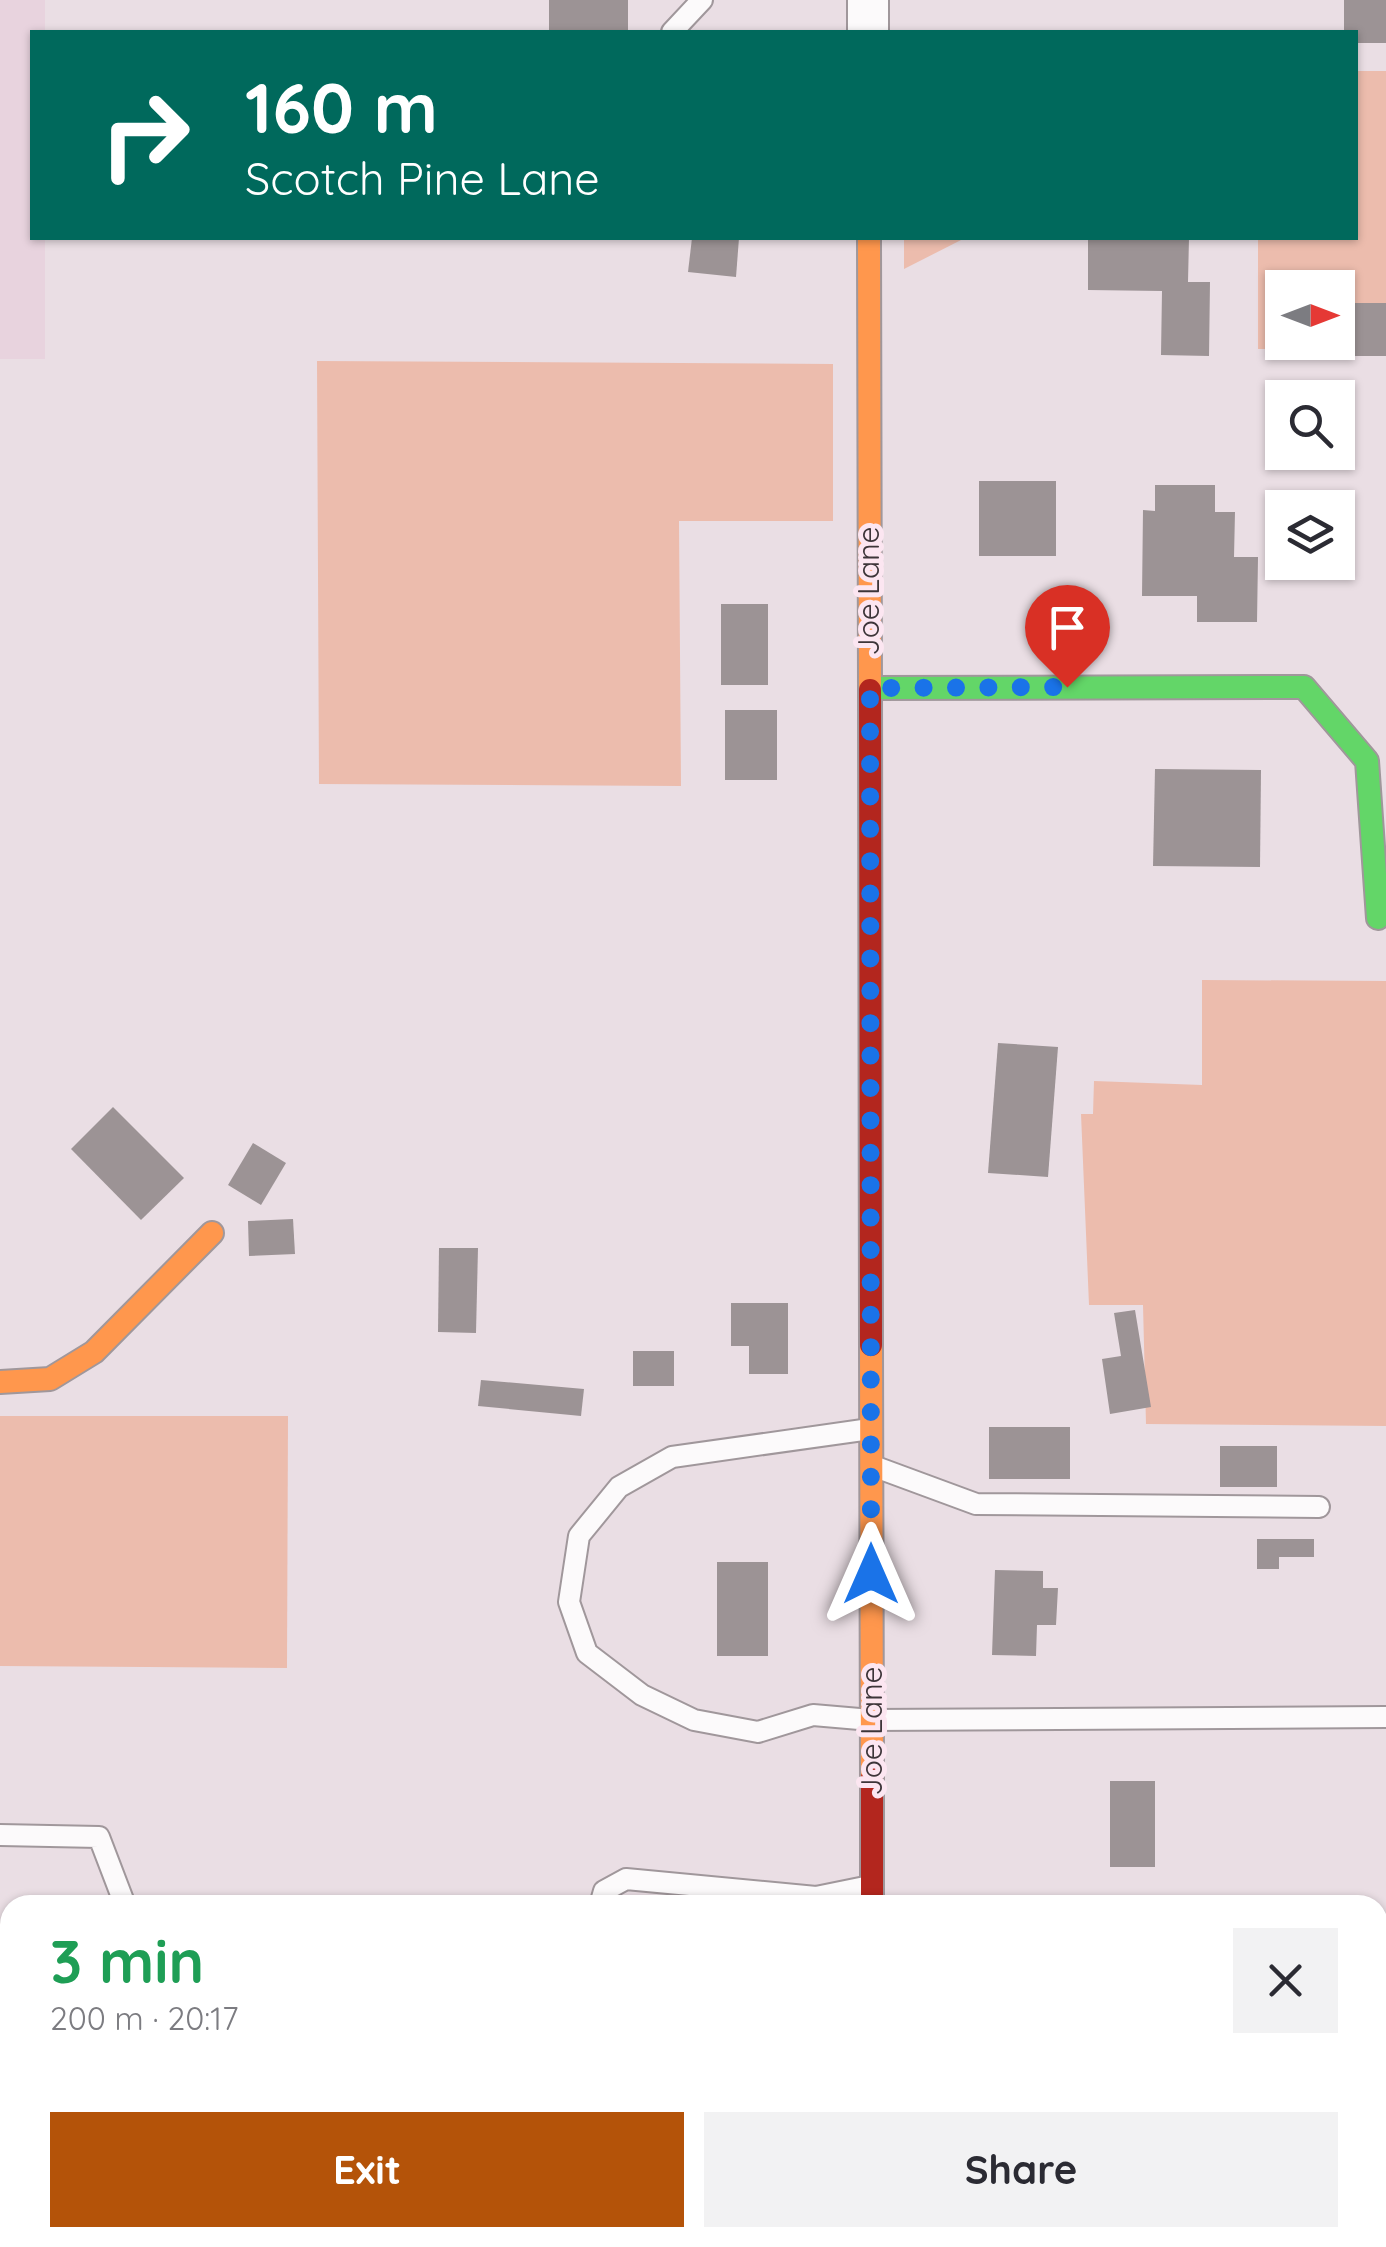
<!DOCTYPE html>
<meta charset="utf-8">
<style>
:root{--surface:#fff;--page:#f2f2f3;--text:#2b2b33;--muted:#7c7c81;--accent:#b45309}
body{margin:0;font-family:Quicksand,sans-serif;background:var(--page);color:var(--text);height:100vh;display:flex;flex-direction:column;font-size:38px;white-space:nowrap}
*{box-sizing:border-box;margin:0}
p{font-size:32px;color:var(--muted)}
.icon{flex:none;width:55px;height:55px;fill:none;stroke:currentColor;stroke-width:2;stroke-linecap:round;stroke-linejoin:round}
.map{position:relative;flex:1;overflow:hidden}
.details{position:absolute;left:0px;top:1895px;width:1388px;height:352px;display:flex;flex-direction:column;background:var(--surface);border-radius:30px 30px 0 0;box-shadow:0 2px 8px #0004}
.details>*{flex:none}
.top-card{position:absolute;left:30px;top:30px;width:1328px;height:210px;border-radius:0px;box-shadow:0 2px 8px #0004;background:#00695c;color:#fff;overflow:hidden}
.needle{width:65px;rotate:90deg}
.controls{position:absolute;left:1265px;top:270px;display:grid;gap:20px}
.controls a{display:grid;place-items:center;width:90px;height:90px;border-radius:0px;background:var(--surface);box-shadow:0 2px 8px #0004;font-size:50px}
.pin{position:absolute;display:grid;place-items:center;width:85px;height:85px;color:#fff;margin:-102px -42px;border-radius:50% 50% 50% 0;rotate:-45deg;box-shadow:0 0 10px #0007}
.pin .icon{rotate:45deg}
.me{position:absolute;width:110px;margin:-55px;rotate:0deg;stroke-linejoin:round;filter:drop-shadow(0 0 8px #0008)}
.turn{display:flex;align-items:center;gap:35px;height:210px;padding:0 50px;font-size:45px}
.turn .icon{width:130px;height:130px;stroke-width:2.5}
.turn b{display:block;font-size:70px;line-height:85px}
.round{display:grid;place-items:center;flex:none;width:105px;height:105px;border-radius:0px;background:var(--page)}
.overview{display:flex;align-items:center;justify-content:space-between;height:170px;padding:0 50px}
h1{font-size:60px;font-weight:700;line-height:75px;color:#1e9e55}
.primary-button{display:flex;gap:20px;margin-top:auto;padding:20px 50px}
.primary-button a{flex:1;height:115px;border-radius:0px;background:var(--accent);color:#fff;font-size:40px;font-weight:700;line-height:115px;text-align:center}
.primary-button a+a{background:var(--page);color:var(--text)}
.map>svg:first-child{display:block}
.built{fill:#e8d3de}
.green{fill:#ecbcad;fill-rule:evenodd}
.building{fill:#9c9395}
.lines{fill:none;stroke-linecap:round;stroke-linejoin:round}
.lane-casing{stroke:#a0979b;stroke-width:24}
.street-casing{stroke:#a0979b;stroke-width:44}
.fast-casing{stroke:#a0979b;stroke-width:26}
.slow-casing{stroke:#a0979b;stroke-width:26}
.jam-casing{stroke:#a0979b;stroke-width:26}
.lane{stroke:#fcfafb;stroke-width:20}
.street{stroke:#fcfafb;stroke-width:40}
.fast{stroke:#63d668;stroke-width:22}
.slow{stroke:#ff974d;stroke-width:22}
.jam{stroke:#b3261e;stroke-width:22}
.route{stroke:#1a73e8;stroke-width:18;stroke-dasharray:0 32.4}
.labels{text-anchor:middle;stroke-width:10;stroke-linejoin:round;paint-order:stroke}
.street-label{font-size:30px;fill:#3d3539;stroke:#fce6f1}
</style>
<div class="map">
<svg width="1386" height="2247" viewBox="0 0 1386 2247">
<rect width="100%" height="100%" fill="#eadee4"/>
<!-- built -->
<path class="built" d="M0 0H45V32H32V238H45V359H0Z"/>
<!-- green -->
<g class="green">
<path d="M1355 71H1386V349H1258V238H1355ZM1282 288H1338V342H1282Z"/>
<path d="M904 238H965L904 269Z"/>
<path d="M317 361 833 364V521H679L681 786 319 784Z"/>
<path d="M1202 980 1386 981V1426L1146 1424 1143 1305H1089L1081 1114H1093L1094 1081 1202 1085Z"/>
<path d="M0 1416H288L287 1668 0 1666Z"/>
<path d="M0 2124H10V2238H284V2247H0Z"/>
</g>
<!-- building -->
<g class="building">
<rect x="549" y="0" width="79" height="32"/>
<path d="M1344 0H1386V43H1355V32H1344Z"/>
<path d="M692 238H739L736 277 688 272Z"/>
<path d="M1088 238H1189L1188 282H1210L1209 356 1161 355 1162 291 1088 290Z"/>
<rect x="1353" y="303" width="33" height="53"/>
<rect x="979" y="481" width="77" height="75"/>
<path d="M1155 485H1215V512H1235L1234 557H1258L1257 622H1197V596H1142L1143 510 1155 511Z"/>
<rect x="721" y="604" width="47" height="81"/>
<rect x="725" y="710" width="52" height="70"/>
<path d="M1155 769 1261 770 1260 867 1153 866Z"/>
<path d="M998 1043 1058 1047 1048 1177 988 1173Z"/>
<path d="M113 1107 184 1178 141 1220 71 1149Z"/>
<path d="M253 1143 286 1163 261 1205 228 1185Z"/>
<path d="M293 1219 295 1254 249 1256 248 1221Z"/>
<path d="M439 1248H478L476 1333 438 1332Z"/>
<path d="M731 1303H788V1374H749V1346H731Z"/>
<path d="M1135 1310 1151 1407 1110 1414 1102 1359 1121 1356 1114 1313Z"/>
<rect x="633" y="1351" width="41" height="35"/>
<path d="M481 1380 584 1389 581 1416 478 1406Z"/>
<rect x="989" y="1427" width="81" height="52"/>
<rect x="1220" y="1446" width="57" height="41"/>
<path d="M1257 1539H1314V1557H1279V1569H1257Z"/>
<rect x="717" y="1562" width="51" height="94"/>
<path d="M995 1570 1043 1571V1588H1058L1056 1625H1037L1036 1656 992 1655Z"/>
<rect x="1110" y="1781" width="45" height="86"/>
<rect x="389" y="2238" width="102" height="9"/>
</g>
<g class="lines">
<defs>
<g id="lane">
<path d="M672 32 702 0"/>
<path d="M870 1429 672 1457 619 1487 579 1536 569 1602 587 1653 642 1695 694 1720 758 1732 813 1715 871 1720 1386 1717"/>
<path d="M873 1466 976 1504 1319 1507"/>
<path d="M0 1835 99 1837 125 1905"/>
<path d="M600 1905 604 1891 626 1879 816 1897 870 1886"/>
</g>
<g id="street">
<path d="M868 0V32"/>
<path d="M872 2238V2247"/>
</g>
<path id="fast" d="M870 688 1304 687 1367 761 1378 918"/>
<g id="slow">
<path d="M869 238 870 690"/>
<path d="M871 1345 872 1778"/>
<path d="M0 1382 50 1379 94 1352 212 1233"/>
</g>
<g id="jam">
<path d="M870 690 871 1345"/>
<path d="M872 1778V1905"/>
</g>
</defs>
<!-- lane casing -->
<use href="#lane" class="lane-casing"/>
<!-- street casing -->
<use href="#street" class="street-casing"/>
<!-- fast casing -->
<use href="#fast" class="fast-casing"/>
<!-- slow casing -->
<use href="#slow" class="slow-casing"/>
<!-- jam casing -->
<use href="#jam" class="jam-casing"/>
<!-- lane -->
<use href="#lane" class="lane"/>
<!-- street -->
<use href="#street" class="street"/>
<!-- fast -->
<use href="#fast" class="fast"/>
<!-- slow -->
<use href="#slow" class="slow"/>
<!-- jam -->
<use href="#jam" class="jam"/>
</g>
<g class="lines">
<!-- route -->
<path class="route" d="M871 1574 870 688 1067 687"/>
</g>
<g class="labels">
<!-- street labels -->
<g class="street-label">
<text transform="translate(869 591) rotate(-90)" y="10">Joe Lane</text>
<text transform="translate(872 1731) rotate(-90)" y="10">Joe Lane</text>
</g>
</g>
</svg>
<div class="controls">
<a><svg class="needle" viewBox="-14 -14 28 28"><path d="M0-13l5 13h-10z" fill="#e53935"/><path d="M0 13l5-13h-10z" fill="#7c7c81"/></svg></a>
<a><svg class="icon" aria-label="search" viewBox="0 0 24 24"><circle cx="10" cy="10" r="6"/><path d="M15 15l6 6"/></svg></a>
<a><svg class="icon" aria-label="layers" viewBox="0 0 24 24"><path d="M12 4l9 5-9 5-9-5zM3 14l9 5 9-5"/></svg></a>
</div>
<div class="pin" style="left:1067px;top:687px;background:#d93025"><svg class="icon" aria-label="arrive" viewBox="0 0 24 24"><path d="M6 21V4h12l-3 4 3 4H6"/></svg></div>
<svg class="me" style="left:871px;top:1574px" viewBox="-20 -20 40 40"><path d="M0-17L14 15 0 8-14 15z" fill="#1a73e8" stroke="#fff" stroke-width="4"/></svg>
<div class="top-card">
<div class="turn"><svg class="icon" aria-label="right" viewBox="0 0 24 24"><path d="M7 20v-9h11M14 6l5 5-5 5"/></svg><div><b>160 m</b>Scotch Pine Lane</div></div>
</div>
<section class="details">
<div class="overview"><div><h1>3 min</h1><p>200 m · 20:17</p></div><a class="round"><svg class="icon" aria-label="close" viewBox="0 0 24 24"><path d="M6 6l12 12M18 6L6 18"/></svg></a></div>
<div class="primary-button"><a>Exit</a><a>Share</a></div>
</section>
</div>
